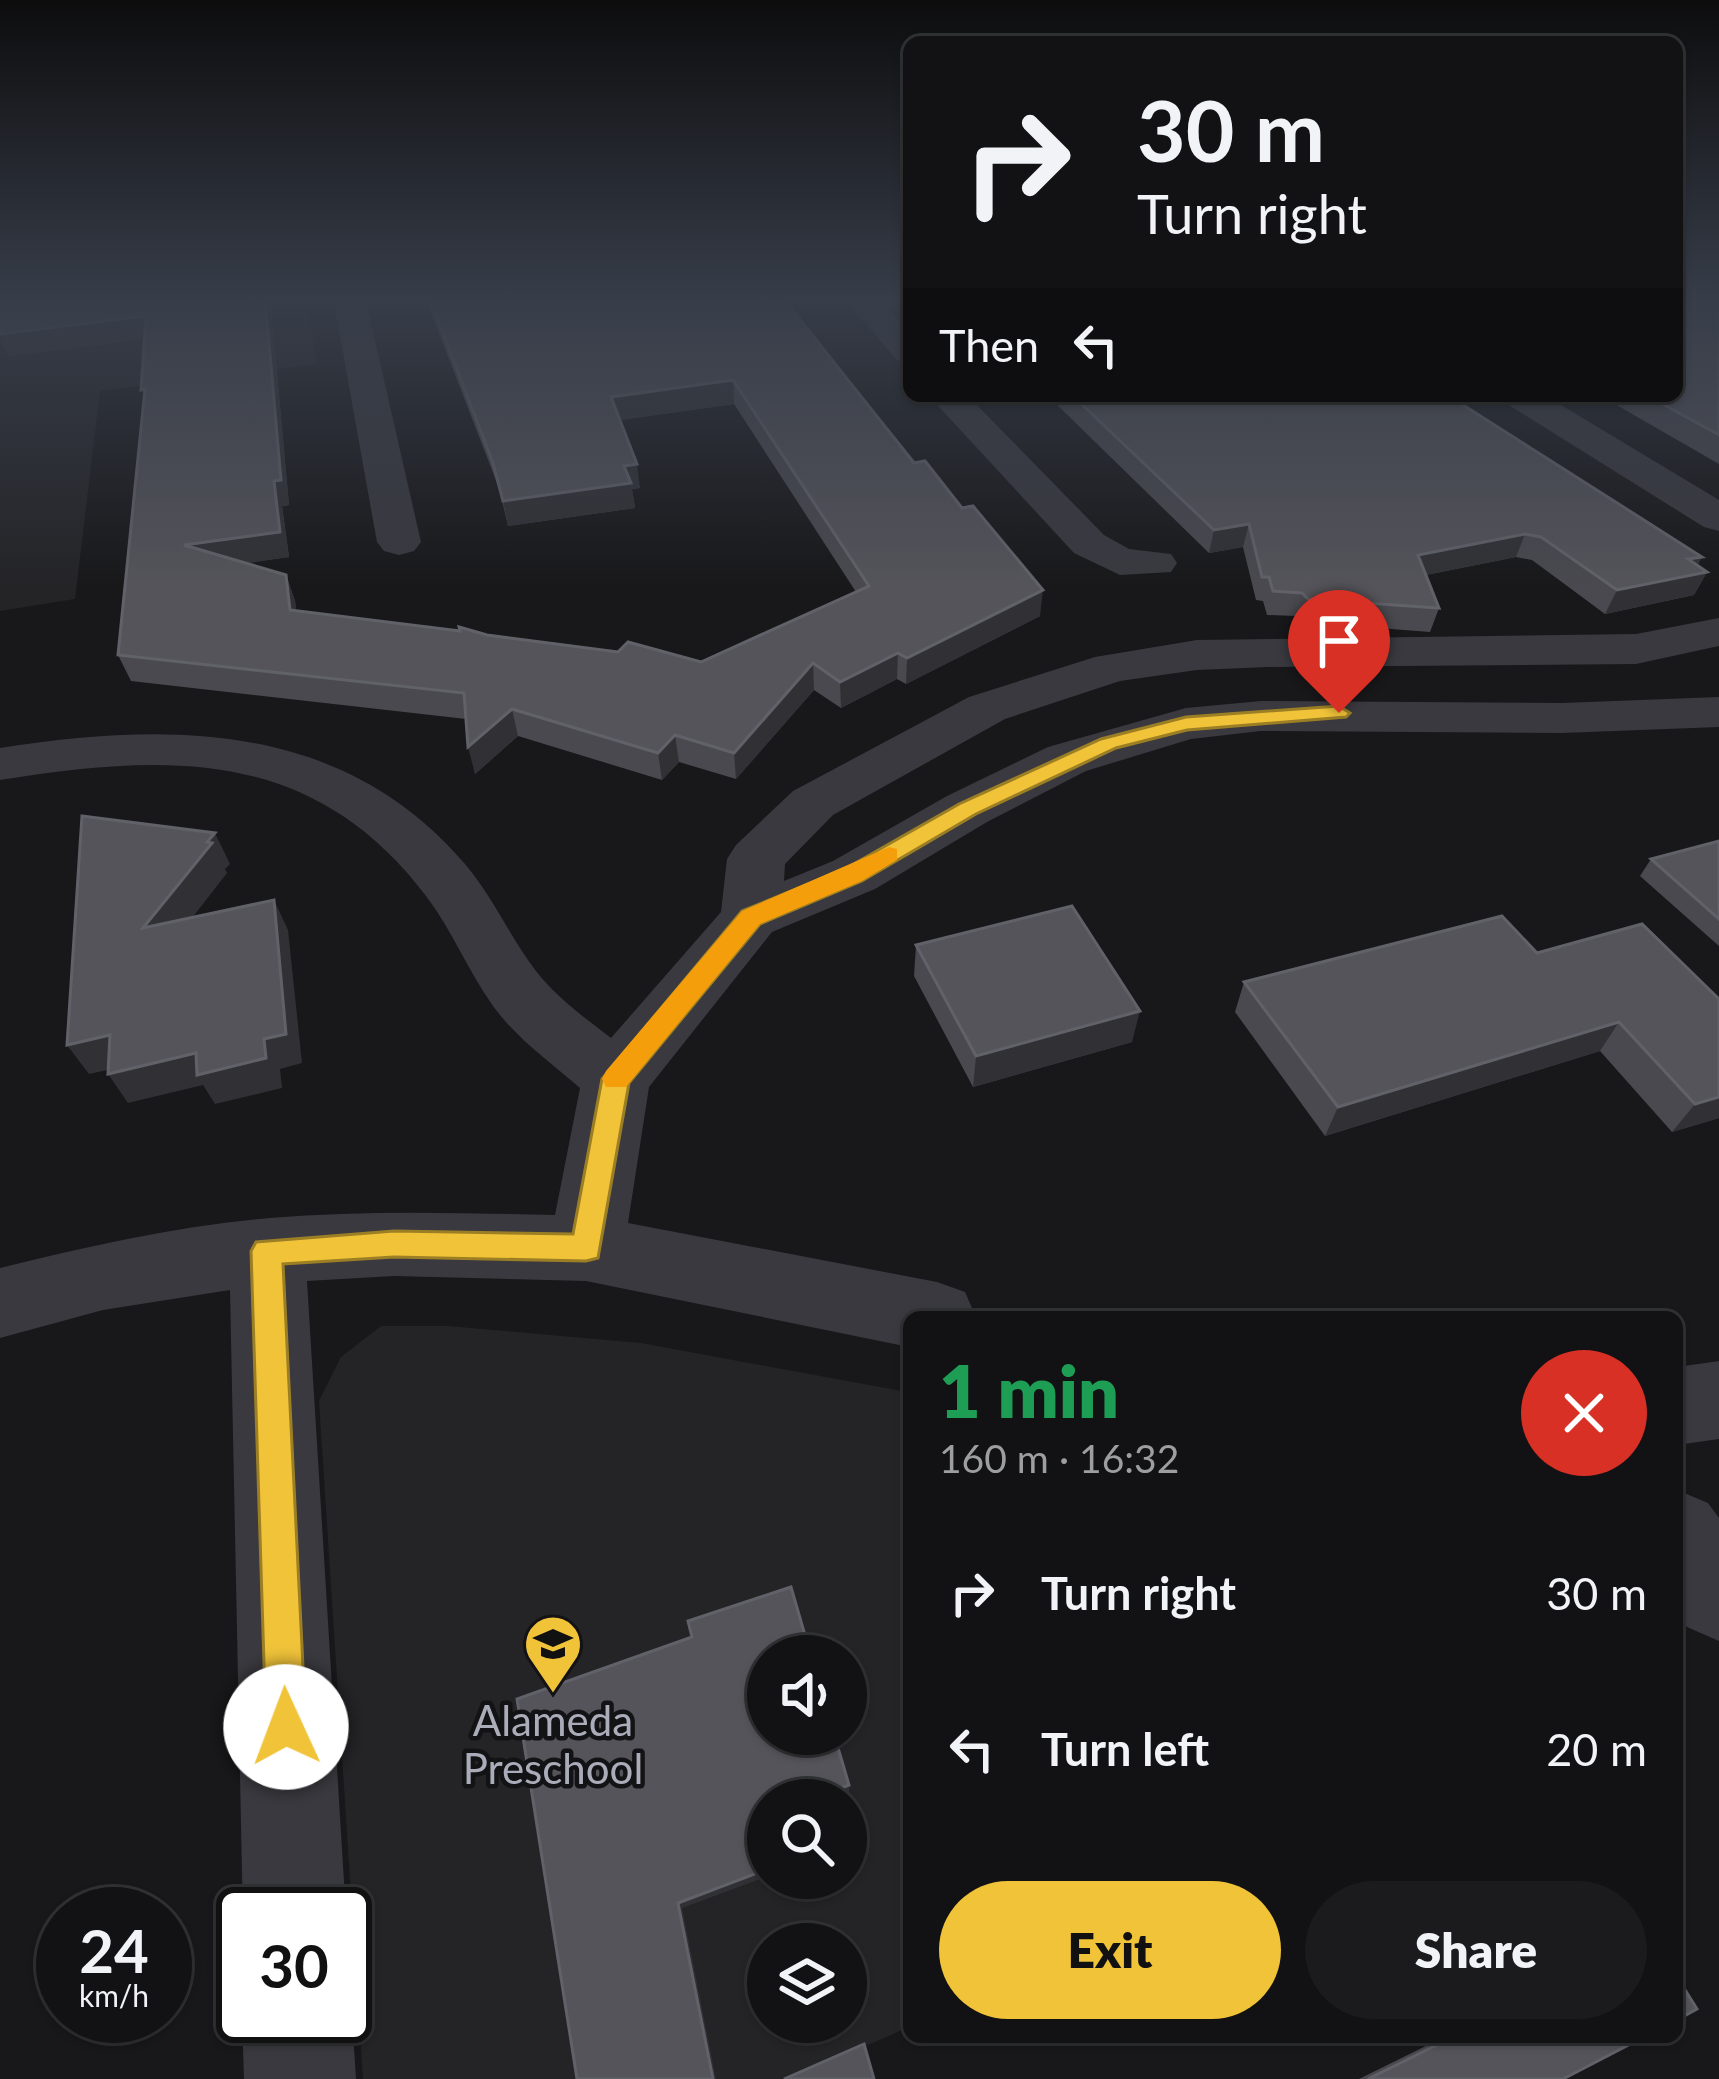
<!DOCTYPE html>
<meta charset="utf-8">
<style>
:root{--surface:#121214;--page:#1b1b1d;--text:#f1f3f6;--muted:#9c9ea0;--line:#313234;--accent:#f0c339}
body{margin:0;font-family:Lato,sans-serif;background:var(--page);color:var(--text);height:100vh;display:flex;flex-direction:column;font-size:45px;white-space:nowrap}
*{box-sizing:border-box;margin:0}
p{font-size:39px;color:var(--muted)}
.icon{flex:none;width:66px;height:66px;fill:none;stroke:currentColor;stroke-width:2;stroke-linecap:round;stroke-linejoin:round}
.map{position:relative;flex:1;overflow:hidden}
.details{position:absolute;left:903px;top:1311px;width:780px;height:732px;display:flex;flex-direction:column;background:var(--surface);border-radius:18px;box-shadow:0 3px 9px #0004,0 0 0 3px var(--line)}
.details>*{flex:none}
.top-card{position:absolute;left:903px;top:36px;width:780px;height:366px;border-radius:18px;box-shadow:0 3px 9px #0004,0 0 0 3px var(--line);background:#121214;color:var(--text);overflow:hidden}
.tools{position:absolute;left:747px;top:1635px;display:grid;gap:24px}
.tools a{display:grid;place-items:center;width:120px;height:120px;border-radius:50%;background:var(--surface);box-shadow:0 3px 9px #0004,0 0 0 3px var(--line);font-size:60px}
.speed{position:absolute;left:36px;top:1887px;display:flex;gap:24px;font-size:60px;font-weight:700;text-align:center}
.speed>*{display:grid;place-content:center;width:156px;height:156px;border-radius:50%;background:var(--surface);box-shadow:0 3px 9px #0004,0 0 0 3px var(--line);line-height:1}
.speed small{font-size:30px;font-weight:400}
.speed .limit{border:6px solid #111;border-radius:18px;background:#fff;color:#111}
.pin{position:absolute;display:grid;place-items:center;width:102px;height:102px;color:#fff;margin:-123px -51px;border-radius:50% 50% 50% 0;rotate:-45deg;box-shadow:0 0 12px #0007}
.pin .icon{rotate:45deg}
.me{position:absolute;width:132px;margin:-66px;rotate:358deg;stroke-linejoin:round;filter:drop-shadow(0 0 9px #0008)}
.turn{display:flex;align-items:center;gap:42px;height:252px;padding:0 36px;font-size:54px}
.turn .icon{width:156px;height:156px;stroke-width:2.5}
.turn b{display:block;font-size:84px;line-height:102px}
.then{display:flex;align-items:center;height:114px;padding:0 36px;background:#0003;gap:24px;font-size:45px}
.round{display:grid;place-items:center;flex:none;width:126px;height:126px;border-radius:63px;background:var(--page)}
.summary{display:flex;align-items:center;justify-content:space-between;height:204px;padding:0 36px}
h1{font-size:72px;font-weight:800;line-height:90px;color:#1e9e55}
.action{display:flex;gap:24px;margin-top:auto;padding:24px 36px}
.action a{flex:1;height:138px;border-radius:72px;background:var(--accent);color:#111;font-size:48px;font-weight:800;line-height:138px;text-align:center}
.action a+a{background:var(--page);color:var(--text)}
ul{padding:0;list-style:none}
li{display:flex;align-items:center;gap:36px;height:156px;padding:0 36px}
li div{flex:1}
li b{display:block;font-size:45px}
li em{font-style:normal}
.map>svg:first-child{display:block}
.built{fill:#242427;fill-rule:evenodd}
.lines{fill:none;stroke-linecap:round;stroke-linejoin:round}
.minor{fill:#39393f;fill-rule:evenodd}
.wall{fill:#49494f}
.shaded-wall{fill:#313135}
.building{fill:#54545a;stroke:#616269;stroke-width:3}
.route{fill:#f0c339;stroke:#9c7f25;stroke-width:3}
.slow{fill:#f59e0b}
.labels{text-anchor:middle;stroke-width:9;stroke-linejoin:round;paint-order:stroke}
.near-poi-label{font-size:42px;fill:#aaadb9;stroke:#131215}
</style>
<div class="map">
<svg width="1719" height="2079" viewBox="0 0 1719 2079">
<rect width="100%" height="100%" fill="#18181a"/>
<!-- built -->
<g class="built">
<path d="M69 297H306L317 364 100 391 75 599 0 611V315Z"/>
<path d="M381 1326H448L641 1343 907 1392 909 2027 790 2079H363L319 1401 341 1357ZM768 1656H846V1734H768ZM768 1800H846V1878H768ZM768 1944H846V2022H768Z"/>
</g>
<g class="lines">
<!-- minor -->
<g class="minor">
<path d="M333 297H365L421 542 414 551 399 555 384 551 377 542Z"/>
<path d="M843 297H877L909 332V364L897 360Z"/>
<path d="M929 396H968L1104 535 1129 549 1171 554 1177 563 1171 572 1120 575 1074 553Z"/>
<path d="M1502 396H1546L1719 500V531L1704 527 1507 404Z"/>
<path d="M1719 618V646L1636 664 1267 667 1197 670 1120 681 1005 719 833 815 785 864 784 881 833 861 947 796 1048 747 1186 708 1261 701 1562 703 1719 697V727L1562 733 1261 731 1191 739 1086 771 987 822 875 889 772 932 649 1087 628 1223 937 1282 965 1292 976 1317H909V1347L586 1281 394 1276 307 1281 346 1914H243V1921L230 1290 103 1310 0 1338V1268C89 1246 179 1226 270 1218 365 1210 460 1213 555 1215L580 1088C550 1062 516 1038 493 1006 468 971 452 930 426 896 313 747 168 753 0 780V748C172 721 344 722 465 864 493 897 510 937 536 971 557 998 585 1018 611 1038L721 912 727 859 736 845 793 791 969 697 1095 657 1197 640 1636 634Z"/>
<path d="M1719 1361V1439L1677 1445V1367Z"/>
<path d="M1677 1490 1708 1503 1719 1518V1641L1687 1627 1677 1612Z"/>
<path d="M345 1999 352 2016 356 2079H244L242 2016 243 2014 345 2016Z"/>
</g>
</g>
<!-- wall -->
<g class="wall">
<path d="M270 297 289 505 282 506 289 557 245 563 286 575 295 601 296 610 701 662 856 592 734 404 620 420 640 488 632 489 635 508 508 526 499 488 425 297H782L1040 616 906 684 897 679 841 708 814 690 736 779 679 762 662 780 518 736 475 774 466 719 131 681 118 655 144 397V339L8 356Z"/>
<path d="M1719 297V464L1601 396H1677Z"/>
<path d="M1048 396H1452L1707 572 1694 595 1605 614 1532 560 1516 557 1426 575 1439 608 1430 632 1301 622 1296 616 1267 615 1263 601 1256 600 1243 547 1209 553Z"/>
<path d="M1719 841V946L1640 876 1651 859Z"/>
<path d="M916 945 1132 1042 973 1087 914 976Z"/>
<path d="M1537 953 1719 999V1118L1672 1132 1600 1051 1325 1136 1235 1012 1244 982Z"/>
<path d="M1437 2037H1644L1563 2079H1359L1438 2040Z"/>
</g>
<!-- shaded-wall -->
<g class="shaded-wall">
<path d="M265 297H270L289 505 282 506 289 557 195 571 184 545Z"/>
<path d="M146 316 154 338 8 356 0 339V334Z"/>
<path d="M733 380 734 404 614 421 611 397Z"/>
<path d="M637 464 640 488 632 489 635 508 508 526 503 501 624 466Z"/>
<path d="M1249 524 1243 547 1209 553 1214 530Z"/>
<path d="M1525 534 1516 557 1410 578 1418 555Z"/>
<path d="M1702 557 1693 575 1707 572 1694 595 1605 614 1617 590 1688 559Z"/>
<path d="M286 575 295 601 300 635 290 610Z"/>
<path d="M1043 590 1040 616 906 684 907 658Z"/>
<path d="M898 653 897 679 841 708 840 682Z"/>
<path d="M813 663 814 690 736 779 734 753Z"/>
<path d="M512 709 518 736 475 774 468 747Z"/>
<path d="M675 735 679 762 662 780 658 753Z"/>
<path d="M215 833 230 864 225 869 227 873 161 958 143 928Z"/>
<path d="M274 900 288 930 302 1063 280 1069 282 1088 215 1104 203 1085 128 1103 108 1074 264 1039Z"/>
<path d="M1140 1011 1132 1042 973 1087 976 1056Z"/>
<path d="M1619 1022 1600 1051 1325 1136 1338 1107Z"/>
<path d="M110 1035 130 1065 89 1074 67 1045Z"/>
<path d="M1719 1097V1118L1672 1132 1695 1104Z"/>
<path d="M849 1785V1793L831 1800H815V1798Z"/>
<path d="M768 1869V1876L682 1908 716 2079H713L678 1903Z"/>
</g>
<!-- building -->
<g class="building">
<path d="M0 297H265L281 480 274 481 280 532 184 545 286 575 290 610 460 631 459 627 487 635 618 652 628 642 701 662 869 586 733 380 611 397 637 464 624 466 631 483 503 501 493 463 429 297H782L914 463 925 461 962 508 973 506 1043 590 907 658 898 653 840 682 813 663 734 753 675 735 658 753 512 709 468 747 464 693 118 655 145 389 141 390 146 316 0 334Z"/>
<path d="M1677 297H1719V435L1648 396H1677Z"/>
<path d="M1073 396H1449L1702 557 1688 559 1707 572 1617 590 1541 537 1525 534 1418 555 1439 608 1308 599 1302 593 1273 591 1269 577H1262L1249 524 1214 530Z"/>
<path d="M82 816 215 833 207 842 212 843 143 928 274 900 286 1034 264 1039 266 1058 197 1075 196 1053 108 1074 110 1035 67 1045Z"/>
<path d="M1719 841V919L1651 859Z"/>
<path d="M1072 906 1140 1011 976 1056 916 945Z"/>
<path d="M1502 916 1537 953 1642 924 1719 999V1097L1695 1104 1619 1022 1338 1107 1244 982Z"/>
<path d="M791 1587 811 1656H768V1734H834L849 1785 815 1798V1800H768V1869L678 1903 713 2079H577L517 1699 692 1637 688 1621Z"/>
<path d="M1677 1977 1697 2009 1677 2020Z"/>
<path d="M1453 2037H1644L1563 2079H1368Z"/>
<path d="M864 2044 874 2079H784Z"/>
</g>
<!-- sky -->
<linearGradient id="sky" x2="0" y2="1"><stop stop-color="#0d0d0e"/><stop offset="0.51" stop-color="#373d49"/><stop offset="1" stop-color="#373d49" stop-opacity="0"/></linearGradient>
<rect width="1719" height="588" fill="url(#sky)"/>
<!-- route -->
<path class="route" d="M1339 706 1350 713 1346 717 1187 730 1116 748 976 814 862 881 760 924 629 1083 598 1258 586 1261 394 1257 283 1264 306 1727 300 1741 286 1747 272 1741 266 1727 251 1251 256 1242 394 1231 573 1234 602 1079 742 911 845 869 959 804 1101 739 1186 717Z"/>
<!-- slow -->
<path class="slow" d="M889 847 897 849V860L862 881 760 924 626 1087H606L602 1079 606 1071 742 911Z"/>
<!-- icons -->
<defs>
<symbol id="school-pin" viewBox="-11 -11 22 30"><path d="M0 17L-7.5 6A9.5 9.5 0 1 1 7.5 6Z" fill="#f0c339" stroke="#131215"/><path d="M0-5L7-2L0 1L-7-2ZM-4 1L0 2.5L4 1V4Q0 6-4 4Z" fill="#111"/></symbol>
</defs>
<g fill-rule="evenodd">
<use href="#school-pin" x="520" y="1611" width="66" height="90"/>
</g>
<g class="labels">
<!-- near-poi labels -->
<g class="near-poi-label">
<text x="553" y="1736">Alameda<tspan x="553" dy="48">Preschool</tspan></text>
</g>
</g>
</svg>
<div class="tools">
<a><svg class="icon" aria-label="sound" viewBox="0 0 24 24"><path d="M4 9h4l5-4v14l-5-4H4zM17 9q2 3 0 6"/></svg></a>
<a><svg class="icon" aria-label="search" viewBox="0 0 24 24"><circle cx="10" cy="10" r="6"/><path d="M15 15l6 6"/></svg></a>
<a><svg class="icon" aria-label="layers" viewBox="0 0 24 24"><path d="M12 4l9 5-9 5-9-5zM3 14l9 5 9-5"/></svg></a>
</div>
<div class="speed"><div>24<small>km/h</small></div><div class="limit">30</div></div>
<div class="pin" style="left:1339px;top:713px;background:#d93025"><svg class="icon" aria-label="arrive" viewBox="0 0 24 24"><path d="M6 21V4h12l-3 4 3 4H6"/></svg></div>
<svg class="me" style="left:286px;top:1727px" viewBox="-20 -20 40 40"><circle r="19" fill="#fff"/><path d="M0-13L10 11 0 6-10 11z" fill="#f0c339"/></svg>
<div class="top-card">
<div class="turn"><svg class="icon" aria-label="right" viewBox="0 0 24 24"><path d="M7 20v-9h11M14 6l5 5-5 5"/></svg><div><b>30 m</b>Turn right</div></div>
<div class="then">Then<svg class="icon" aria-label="left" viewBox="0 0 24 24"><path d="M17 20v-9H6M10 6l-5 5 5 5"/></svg></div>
</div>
<section class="details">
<div class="summary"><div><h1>1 min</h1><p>160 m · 16:32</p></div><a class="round" style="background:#d93025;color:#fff"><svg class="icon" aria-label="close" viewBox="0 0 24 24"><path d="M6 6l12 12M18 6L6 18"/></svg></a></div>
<ul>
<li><svg class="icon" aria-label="right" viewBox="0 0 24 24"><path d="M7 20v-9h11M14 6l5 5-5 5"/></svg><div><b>Turn right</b></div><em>30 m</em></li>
<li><svg class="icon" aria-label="left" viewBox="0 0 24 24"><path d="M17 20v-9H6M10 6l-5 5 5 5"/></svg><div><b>Turn left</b></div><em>20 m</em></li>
</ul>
<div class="action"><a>Exit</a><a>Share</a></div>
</section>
</div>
